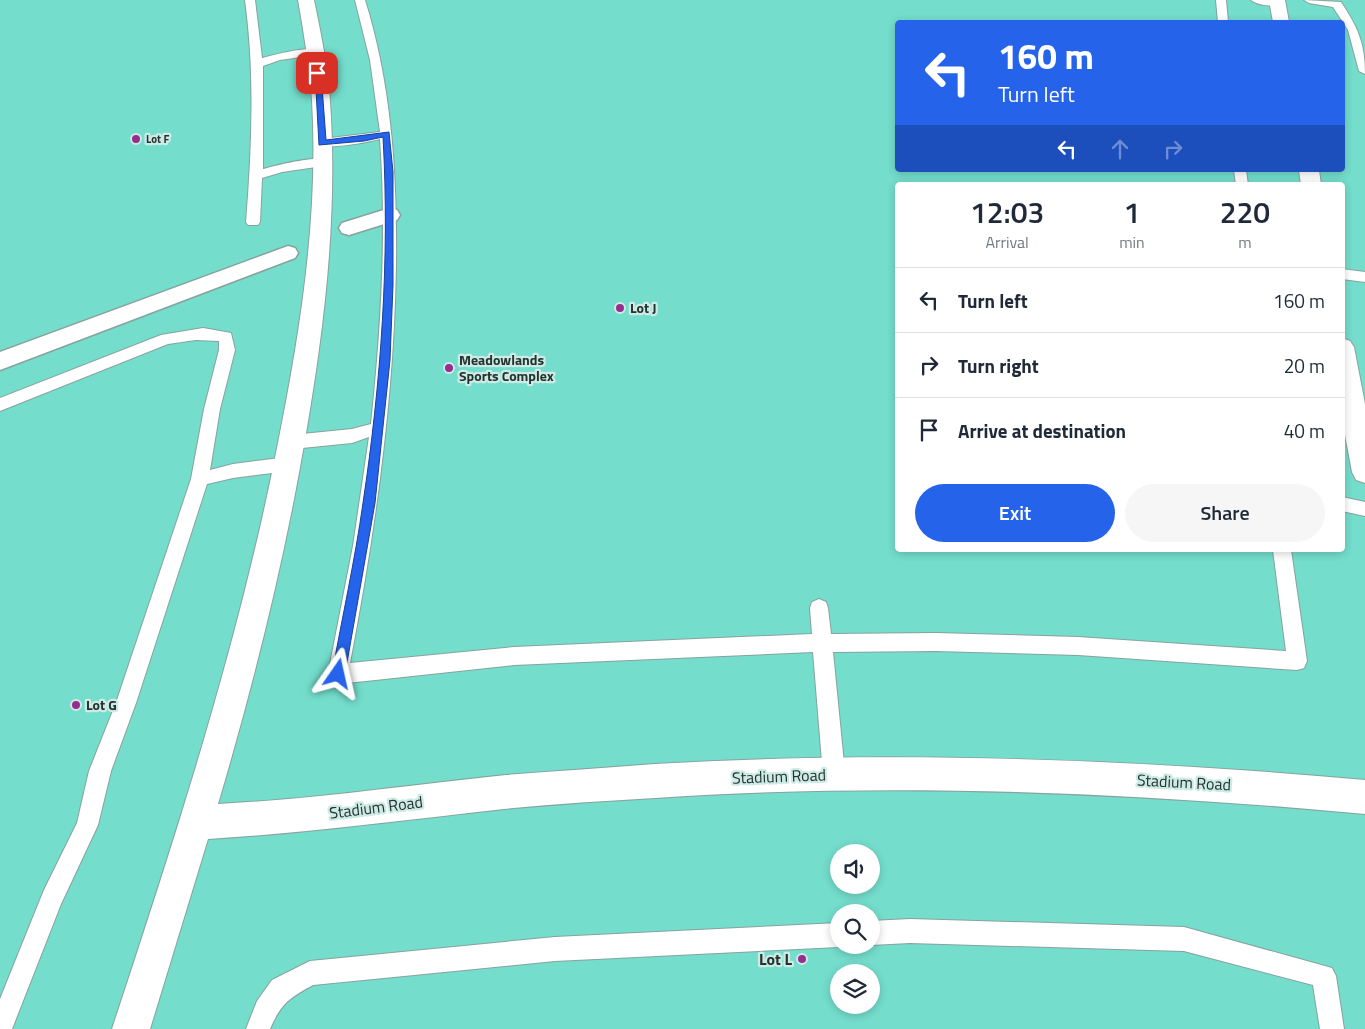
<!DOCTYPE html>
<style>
:root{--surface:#fff;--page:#f6f6f7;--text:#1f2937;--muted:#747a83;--line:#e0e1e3;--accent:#2563eb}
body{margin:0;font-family:"Titillium Web",sans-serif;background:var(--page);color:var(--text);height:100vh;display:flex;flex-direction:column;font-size:19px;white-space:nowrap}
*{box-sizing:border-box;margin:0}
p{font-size:16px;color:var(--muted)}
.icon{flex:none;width:28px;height:28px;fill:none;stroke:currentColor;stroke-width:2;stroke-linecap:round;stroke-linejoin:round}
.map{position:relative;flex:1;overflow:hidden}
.side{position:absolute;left:895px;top:182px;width:450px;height:370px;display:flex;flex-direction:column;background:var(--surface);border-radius:5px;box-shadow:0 2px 8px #0003}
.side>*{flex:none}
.banner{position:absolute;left:895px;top:20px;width:450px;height:152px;border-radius:5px;box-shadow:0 2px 8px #0003;background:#2563eb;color:#fff;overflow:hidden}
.controls{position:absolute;left:830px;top:844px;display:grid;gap:10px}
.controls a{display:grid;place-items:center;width:50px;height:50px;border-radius:50%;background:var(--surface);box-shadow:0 2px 8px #0003;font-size:25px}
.pin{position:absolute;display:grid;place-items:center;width:42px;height:42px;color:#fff;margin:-21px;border-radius:10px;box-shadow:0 2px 8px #0006}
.me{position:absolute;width:55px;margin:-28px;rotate:11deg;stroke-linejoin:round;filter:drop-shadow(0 0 4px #0008)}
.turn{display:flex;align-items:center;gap:18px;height:105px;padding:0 20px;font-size:22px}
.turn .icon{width:65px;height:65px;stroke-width:2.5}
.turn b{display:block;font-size:35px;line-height:42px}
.lanes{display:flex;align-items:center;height:48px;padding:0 20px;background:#0003;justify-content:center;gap:25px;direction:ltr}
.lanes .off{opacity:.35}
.eta{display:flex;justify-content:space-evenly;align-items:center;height:85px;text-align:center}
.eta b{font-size:30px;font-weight:600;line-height:35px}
.cta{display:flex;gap:10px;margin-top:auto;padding:10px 20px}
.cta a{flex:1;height:58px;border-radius:30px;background:var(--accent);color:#fff;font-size:20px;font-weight:600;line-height:58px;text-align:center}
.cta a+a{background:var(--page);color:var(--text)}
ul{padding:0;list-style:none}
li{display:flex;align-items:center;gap:15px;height:65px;padding:0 20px;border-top:1px solid var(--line)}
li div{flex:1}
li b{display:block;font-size:19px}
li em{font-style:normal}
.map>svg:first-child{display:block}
.green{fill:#74ddcc;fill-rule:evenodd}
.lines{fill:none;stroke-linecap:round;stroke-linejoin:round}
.service-casing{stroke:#86a39d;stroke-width:2}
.pedestrian-casing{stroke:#86a39d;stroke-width:3}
.minor-casing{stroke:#86a39d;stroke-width:2}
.tertiary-casing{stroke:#86a39d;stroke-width:2}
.service{fill:#fff;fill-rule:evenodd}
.pedestrian{fill:#fff;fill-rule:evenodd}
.minor{fill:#fff;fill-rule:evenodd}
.tertiary{fill:#fff;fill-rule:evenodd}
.route{fill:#2563eb;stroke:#184099}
.poi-dot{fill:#992d8f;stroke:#cdebe5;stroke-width:2}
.labels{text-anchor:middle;stroke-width:4.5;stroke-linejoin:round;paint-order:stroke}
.far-poi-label{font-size:11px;font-weight:bold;fill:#26322f;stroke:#cdebe5;text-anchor:start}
.poi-label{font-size:14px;font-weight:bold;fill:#26322f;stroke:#cdebe5;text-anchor:start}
.near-street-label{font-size:16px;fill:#26322f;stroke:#cdebe5}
.near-poi-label{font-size:16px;font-weight:bold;fill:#26322f;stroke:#cdebe5;text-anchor:end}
</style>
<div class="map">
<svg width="1365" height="1029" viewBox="0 0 1365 1029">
<rect width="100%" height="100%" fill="#cdebe5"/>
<!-- green -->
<path class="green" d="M0 0H1365V1029H0ZM898 22H1342V170H898ZM898 185H1342V550H898ZM839 852H871V885H839ZM839 912H871V945H839ZM839 972H871V1005H839Z"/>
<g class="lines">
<defs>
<g id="service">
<path d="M245 0H255L262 58C273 55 313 44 321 52L315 55 280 60 263 66V169C274 166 322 153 329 162L323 166 282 172 262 178 260 222 258 225H248L246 222C252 147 255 74 245 0Z"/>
<path d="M355 0H365C392 87 397 175 396 265 394 400 375 532 350 663L514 647 812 634 810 608 812 602 819 599 826 602 828 608 831 634 936 633 1078 637 1286 651 1273 550H1291L1307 661 1304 668 1297 670 1078 655 936 651 833 652 845 774 841 781 834 785 827 781 823 774 813 652 514 665 338 684 331 681 328 674 353 546 369 437 352 443 292 449 286 447 284 442 286 437 292 435 352 429 371 424C381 330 387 234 380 139 368 142 324 151 316 143L322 139 380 132 370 60Z"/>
<path d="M1216 0H1226L1228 22H1218Z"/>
<path d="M1251 0H1278L1282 3C1276 8 1257 5 1251 0Z"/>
<path d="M1304 0 1341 2C1358 28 1365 43 1365 74L1359 71 1348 30 1333 7 1309 3Z"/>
<path d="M1234 170H1246L1248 185H1236Z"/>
<path d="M1342 269 1365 272V282L1342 279Z"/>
<path d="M203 328 231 333 235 350 220 409 210 470 233 464 288 457 294 459 296 464 294 469 288 471 233 478 207 484 136 703 111 771 98 825 61 904 12 1029H0V999L44 890 77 823 89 771 116 703 191 479 204 409 219 350V341L196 340 168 344 0 411V398L161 335Z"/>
<path d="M1342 497 1365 502V516L1342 511Z"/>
<path d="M910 919 1184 927 1332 968 1336 976 1344 1029H1320L1313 985 1184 951 910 943 871 945V921Z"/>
<path d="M839 923V945H843L839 947 555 961 313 985C289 998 281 1004 270 1029H246L257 1001 272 980 310 961 555 937Z"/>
</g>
<g id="pedestrian">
<path d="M390 208 397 210 400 215 397 220 349 235 342 233 339 228 342 223Z"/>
<path d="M288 246 295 248 298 253 295 258 0 370V352Z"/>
</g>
<path id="minor" d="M298 0H314C321 34 328 67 330 101 338 217 324 331 304 445 283 566 253 686 218 804 315 799 410 785 506 775 555 771 606 768 655 764 892 750 1130 759 1365 780V814C1129 792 891 782 655 798 605 801 554 804 504 809 405 820 307 833 208 839L150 1029H112C175 838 238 646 277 448 300 333 319 217 312 100 309 66 304 33 298 0Z"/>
<g id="tertiary">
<path d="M1269 0H1285L1289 22H1273Z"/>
<path d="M1299 170H1319L1321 185H1301Z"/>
<path d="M1342 338 1350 341 1354 347 1365 404V483L1356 480 1352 472 1342 419Z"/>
</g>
</defs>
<!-- service casing -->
<use href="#service" class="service-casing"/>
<!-- pedestrian casing -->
<use href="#pedestrian" class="pedestrian-casing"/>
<!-- minor casing -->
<use href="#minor" class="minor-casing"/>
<!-- tertiary casing -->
<use href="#tertiary" class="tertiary-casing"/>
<!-- service -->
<use href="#service" class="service"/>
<!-- pedestrian -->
<use href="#pedestrian" class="pedestrian"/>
<!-- minor -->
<use href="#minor" class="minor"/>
<!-- tertiary -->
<use href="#tertiary" class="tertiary"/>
</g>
<!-- route -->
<path class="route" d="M315 71 321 73 326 140 389 132 393 172V285L390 360 375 503 345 674 343 679 338 681 334 679 332 674C342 618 355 560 363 503 381 383 390 259 383 137L364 141 319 145Z"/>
<!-- markers -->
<g class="poi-dot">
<circle cx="136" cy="139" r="5"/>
<circle cx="620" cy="308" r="5"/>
<circle cx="449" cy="368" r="5"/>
<circle cx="76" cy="705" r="5"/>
<circle cx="802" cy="959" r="5"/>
</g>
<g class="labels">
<!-- far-poi labels -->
<g class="far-poi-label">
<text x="146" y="143">Lot F</text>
</g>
<!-- poi labels -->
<g class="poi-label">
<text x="630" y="313">Lot J</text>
<text x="459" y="365">Meadowlands<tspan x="459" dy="16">Sports Complex</tspan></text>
<text x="86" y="710">Lot G</text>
</g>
<!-- near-street labels -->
<g class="near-street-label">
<text transform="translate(779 776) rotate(-2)" y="6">Stadium Road</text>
<text transform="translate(1184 782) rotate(3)" y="6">Stadium Road</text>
<text transform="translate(376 807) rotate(-7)" y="6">Stadium Road</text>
</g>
<!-- near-poi labels -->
<g class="near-poi-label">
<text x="792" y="965">Lot L</text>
</g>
</g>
</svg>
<div class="controls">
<a><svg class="icon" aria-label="sound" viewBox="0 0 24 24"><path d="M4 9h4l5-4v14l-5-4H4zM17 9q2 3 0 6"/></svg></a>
<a><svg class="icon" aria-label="search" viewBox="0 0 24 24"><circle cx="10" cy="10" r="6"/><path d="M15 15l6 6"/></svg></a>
<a><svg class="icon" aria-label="layers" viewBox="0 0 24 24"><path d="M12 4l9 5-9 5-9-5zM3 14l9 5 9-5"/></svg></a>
</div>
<div class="pin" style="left:317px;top:73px;background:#d93025"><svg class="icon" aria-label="arrive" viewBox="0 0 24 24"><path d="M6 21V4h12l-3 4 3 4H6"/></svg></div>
<svg class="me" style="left:338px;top:674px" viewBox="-20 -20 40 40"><path d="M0-17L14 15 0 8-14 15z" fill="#2563eb" stroke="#fff" stroke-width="4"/></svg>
<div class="banner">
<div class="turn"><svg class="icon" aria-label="left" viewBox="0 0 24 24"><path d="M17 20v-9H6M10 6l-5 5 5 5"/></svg><div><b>160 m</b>Turn left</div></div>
<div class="lanes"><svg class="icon" aria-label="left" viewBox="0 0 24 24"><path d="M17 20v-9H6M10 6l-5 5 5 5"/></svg><svg class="icon off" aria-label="ahead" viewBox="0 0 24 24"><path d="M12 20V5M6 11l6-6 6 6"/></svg><svg class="icon off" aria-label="right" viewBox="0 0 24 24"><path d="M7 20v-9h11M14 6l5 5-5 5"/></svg></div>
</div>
<section class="side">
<div class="eta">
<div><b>12:03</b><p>Arrival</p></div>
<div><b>1</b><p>min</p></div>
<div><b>220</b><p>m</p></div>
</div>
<ul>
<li><svg class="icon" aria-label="left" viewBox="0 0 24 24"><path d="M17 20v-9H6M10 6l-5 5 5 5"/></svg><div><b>Turn left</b></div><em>160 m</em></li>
<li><svg class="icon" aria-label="right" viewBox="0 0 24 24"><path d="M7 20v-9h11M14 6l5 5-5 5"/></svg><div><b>Turn right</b></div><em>20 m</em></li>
<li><svg class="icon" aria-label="arrive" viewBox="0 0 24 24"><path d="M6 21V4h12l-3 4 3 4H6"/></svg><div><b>Arrive at destination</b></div><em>40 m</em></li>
</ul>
<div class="cta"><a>Exit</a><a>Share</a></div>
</section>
</div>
